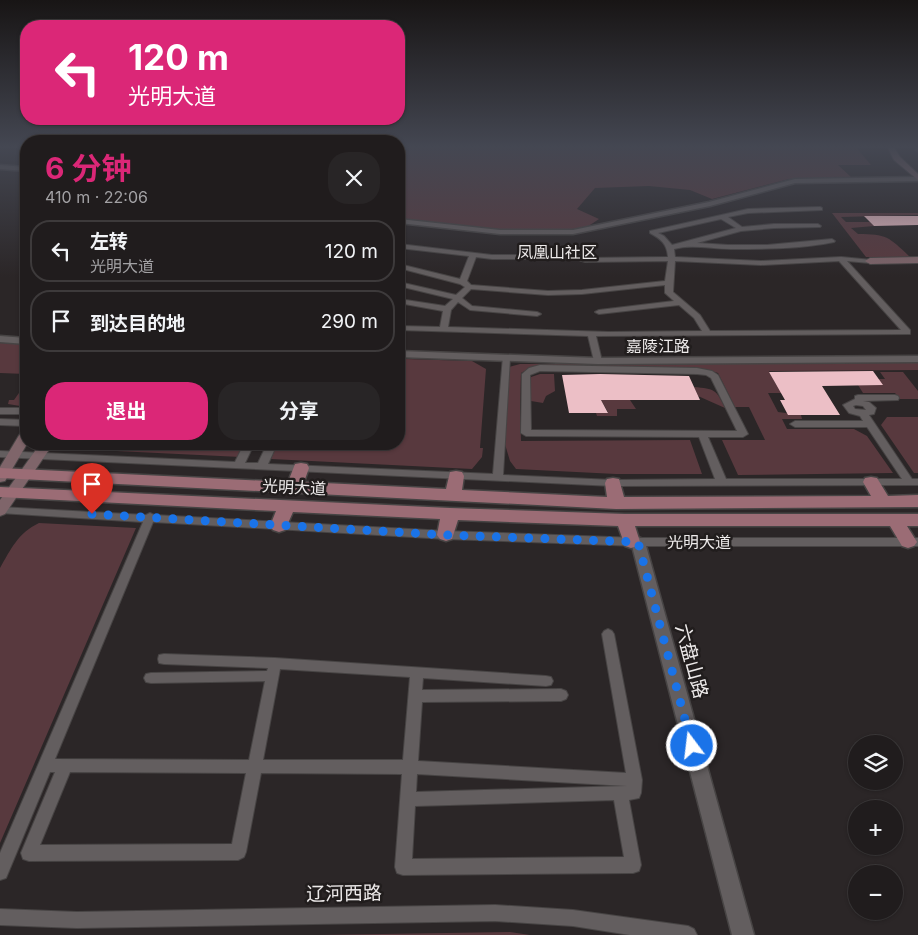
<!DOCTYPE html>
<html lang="zh">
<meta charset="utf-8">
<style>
:root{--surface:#201c1d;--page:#282526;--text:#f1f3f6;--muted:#a2a1a4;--line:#3d3a3b;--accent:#db2777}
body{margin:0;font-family:Inter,"Noto Sans SC",sans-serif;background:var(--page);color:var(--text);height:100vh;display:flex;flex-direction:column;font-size:19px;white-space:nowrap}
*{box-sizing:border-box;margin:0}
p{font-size:16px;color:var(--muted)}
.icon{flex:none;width:28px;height:28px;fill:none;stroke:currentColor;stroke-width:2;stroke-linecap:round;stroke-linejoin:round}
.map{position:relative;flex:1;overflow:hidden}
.panel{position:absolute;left:20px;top:135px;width:385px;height:315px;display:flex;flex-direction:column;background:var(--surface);border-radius:20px;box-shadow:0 1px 4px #0004,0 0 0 1px var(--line)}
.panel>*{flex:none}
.top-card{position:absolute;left:20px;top:20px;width:385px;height:105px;border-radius:20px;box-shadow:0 1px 4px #0004,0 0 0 1px var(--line);background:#db2777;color:#fff;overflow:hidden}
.tools{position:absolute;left:848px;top:735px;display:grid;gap:10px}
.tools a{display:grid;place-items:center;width:55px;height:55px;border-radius:50%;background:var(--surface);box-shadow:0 1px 4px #0004,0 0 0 1px var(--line);font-size:25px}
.pin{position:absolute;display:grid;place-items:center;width:42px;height:42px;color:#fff;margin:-51px -21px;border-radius:50% 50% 50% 0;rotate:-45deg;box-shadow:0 0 5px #0007}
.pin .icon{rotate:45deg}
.me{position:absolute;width:55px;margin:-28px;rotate:345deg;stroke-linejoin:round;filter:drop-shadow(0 0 4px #0008)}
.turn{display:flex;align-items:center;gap:18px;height:105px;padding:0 25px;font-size:22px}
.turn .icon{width:65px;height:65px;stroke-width:2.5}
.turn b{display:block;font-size:35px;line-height:42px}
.round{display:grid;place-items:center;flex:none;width:52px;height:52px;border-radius:20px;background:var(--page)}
.headline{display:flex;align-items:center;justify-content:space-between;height:85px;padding:0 25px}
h1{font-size:30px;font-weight:700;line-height:38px;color:var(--accent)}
.primary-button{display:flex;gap:10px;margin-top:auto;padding:10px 25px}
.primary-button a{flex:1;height:58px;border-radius:20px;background:var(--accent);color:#fff;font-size:20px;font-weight:700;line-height:58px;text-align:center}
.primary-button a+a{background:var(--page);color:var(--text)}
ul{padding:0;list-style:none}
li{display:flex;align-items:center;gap:15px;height:62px;margin:0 10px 8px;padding:0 15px;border:2px solid var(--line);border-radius:20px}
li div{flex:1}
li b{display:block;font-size:19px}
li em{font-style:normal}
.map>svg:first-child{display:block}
.green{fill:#58393e}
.building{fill:#ecbfc6}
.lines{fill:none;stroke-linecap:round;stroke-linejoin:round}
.minor-casing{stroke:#474444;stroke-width:2}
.tertiary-casing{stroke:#474444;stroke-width:3}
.secondary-casing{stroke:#474444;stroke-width:2}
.primary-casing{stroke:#474444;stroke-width:3}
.minor{fill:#635e5f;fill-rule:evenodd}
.tertiary{fill:#635e5f;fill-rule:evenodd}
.secondary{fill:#7f656a;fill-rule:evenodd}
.primary{fill:#9b6c75;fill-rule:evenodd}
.route{stroke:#1a73e8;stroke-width:9;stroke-dasharray:0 16.2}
.labels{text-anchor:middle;stroke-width:5;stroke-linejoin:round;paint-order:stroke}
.far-quarter-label{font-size:16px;fill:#edeaea;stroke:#211d1d}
.street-label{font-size:16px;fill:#edeaea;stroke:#211d1d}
.near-street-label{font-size:19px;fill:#edeaea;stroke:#211d1d}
</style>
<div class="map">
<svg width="918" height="935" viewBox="0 0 918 935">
<rect width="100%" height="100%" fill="#2b2627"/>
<!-- green -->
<g class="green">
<path d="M399 146H855L871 165H838L851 177 789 179 712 199 690 190 649 186 595 188 577 209 599 219 584 229 549 232 487 230 399 219Z"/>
<path d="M832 213H918V215L841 217 846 222H870L874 226 851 228 858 234C887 234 889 237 910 257H866Z"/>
<path d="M0 343 26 344V374L0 373Z"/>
<path d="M405 359 472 361 486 369 480 448H483L482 457 472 469 271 459 277 444H399V383Z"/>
<path d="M918 363V370L769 371 777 386H789L793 393H768L778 412 801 415 802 419H782L787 429H854L867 436 893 473 738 475 722 440H765L749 407H735L718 373 700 368H530L521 373 520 408 521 441 690 440 702 474H616L516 469 510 461 504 441 509 367 520 364Z"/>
<path d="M880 372H903L918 391V399H900L895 393H863L858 385H882L878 379H885Z"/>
<path d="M540 374H554L555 391 546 396 543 403 531 401V377Z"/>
<path d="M26 383V407L8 404 9 400H14Z"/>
<path d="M694 387C715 389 716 389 725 408L698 396Z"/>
<path d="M601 400H630L636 409H617V416H597L596 413 608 412Z"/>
<path d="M887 417H918V473H914L881 425Z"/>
<path d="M68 444H247L241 457 74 449Z"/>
<path d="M39 523 136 528 0 843V568C11 549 18 533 39 523Z"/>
<path d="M510 932 530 935H317Z"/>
</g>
<!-- building -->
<g class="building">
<path d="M864 216H918V225L874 226Z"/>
<path d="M873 371 883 385 822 386 840 415H788L780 400H785L769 372Z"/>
<path d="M600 374 689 376 700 400H601L608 413H569L562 375Z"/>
</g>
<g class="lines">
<defs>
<g id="minor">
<path d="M918 147V152L915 150Z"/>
<path d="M820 207 822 208V210L748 213 728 217 742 227 774 224H818L821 226 820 227 774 228 741 231 697 243 728 245H767L832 239 835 241 834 242C801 249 765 249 731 249 711 249 692 244 674 249L675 257 761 261 841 257 872 260V262L870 263 847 261 910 330V334L596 336 602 361 598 364 594 361 588 336 399 330V326L440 327 443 311 399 303V299L445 306 453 299 399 286V282L456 295 465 287 460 284 399 268V264L460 279 469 256 399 248V244L492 255H577L586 258 668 257C667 244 661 239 650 233V231L748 209ZM721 219 736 228 672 245 664 236 658 233ZM476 257 492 259H576L585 262 668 261 665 281 582 290 548 291 471 285 467 281ZM675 261 761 265 839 261 901 330 710 331 700 315 673 292ZM665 285V293L674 301 599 310 595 312 599 314 679 305 694 318 702 331 609 332 448 327 451 310 458 302 470 310 537 316 541 314 537 312 472 306 462 298 471 289 548 295 582 294Z"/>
<path d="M503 356H509L510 358 503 475 613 480 715 479 699 437 526 436 521 433 522 374 529 368 540 365 697 368 712 371 718 375 748 434 743 437H708L726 479H902L867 427H795L790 424 795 421H863L860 416 849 413 843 405 855 399V396L858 395H895L898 396 899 398 898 400 863 401 869 402 876 408 874 414 869 415 912 479H918V485L613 486 0 457V451L235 462 244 444H254L245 463H258L267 444H277L268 464 493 474ZM540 371 697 374 706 375 711 378 737 431 531 430 530 375ZM856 405 863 406 866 410 855 409 853 406Z"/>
<rect x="0" y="408" width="26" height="6"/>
<path d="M0 419 26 420V426L0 425Z"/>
<path d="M0 507 146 515 150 513 154 515 446 531 638 538H918V546H638L446 539 153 522 55 759 249 760 265 681 151 683 146 682 144 678 146 674 151 673 267 671 268 668 164 664 159 663 158 659 159 655 164 654 275 658 546 676 551 677 553 681 551 685 546 686 423 678 422 690 561 689 566 691 568 695 566 699 561 701 422 702 418 761 626 773 602 634 604 631 608 629 612 631 614 634 642 780 641 793 639 798 629 800 641 865 639 871 633 873 403 875 397 873 395 867 402 774 261 773 246 852 244 857 238 860 29 861 23 859 21 853 55 772H50L6 878 0 880V853L143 522 0 513ZM280 669 410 677 403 760H263ZM70 772 246 773 232 844 40 845ZM417 774 627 786 416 792ZM614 800 624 857 412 859 415 806Z"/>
<path d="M495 905 573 910 688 926 694 929 697 935H630L573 926 495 921 77 928 0 925V909L77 912Z"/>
</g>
<g id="tertiary">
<path d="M0 165 26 167V171L0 169Z"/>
<path d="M918 177V181L795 183 710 206 573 234H500L399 223V219L500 230H573L709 202 795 179Z"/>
<path d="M0 336 26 338V344L0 342Z"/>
<path d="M399 351 598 358 918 356V362L598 364 399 357Z"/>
<path d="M638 537 643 539 645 542 754 935H732L631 542 633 539Z"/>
</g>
<g id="secondary">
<path d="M887 146H893L900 157 918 174V180L894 160Z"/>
<path d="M918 257V263L870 264 865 261 870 258Z"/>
<path d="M26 431 27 444 5 481 0 482V467L21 432Z"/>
<path d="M40 444H53L5 514 0 516V500Z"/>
</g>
<g id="primary">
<path d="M301 463 307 464 309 468 304 482 446 489 450 472 456 471 462 472 464 476 462 490 607 497 605 483 607 479 613 478 619 479 624 497 871 496 863 482 865 478 871 477 877 478 888 496 918 495V507L616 509 0 478V468L288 482 295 464Z"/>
<path d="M0 487 450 508 625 514H918V526H907L917 542 914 546 908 548 902 546 890 526H635L640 542 637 546 631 548 625 546 618 526 458 520 452 539 446 541 440 539 437 535 440 519 293 512 285 530 279 532 273 530 270 526 276 511 0 497Z"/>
</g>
</defs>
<!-- minor casing -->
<use href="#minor" class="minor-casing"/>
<!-- tertiary casing -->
<use href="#tertiary" class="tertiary-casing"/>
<!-- secondary casing -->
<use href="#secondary" class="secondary-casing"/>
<!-- primary casing -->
<use href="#primary" class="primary-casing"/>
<!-- minor -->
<use href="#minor" class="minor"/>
<!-- tertiary -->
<use href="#tertiary" class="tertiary"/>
<!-- secondary -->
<use href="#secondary" class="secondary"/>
<!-- primary -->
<use href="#primary" class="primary"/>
</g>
<!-- sky -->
<linearGradient id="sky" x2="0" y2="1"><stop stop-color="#181515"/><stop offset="0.53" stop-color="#444752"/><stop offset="1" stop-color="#444752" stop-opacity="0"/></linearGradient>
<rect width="918" height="277" fill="url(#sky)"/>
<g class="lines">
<!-- route -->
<path class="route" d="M92 514 446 535 638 542 692 746"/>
</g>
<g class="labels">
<!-- far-quarter labels -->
<g class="far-quarter-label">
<text x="557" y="258">凤凰山社区</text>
</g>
<!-- street labels -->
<g class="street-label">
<text x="658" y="352">嘉陵江路</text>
<text transform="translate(294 487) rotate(3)" y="6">光明大道</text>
<text x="699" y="548">光明大道</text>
</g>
<!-- near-street labels -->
<g class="near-street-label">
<text transform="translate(692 661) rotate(75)" y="7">六盘山路</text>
<text transform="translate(344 893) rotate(-1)" y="7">辽河西路</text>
</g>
</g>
</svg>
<div class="tools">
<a><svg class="icon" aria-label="layers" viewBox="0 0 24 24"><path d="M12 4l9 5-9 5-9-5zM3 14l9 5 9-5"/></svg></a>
<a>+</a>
<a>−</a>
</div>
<div class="pin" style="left:92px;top:514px;background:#d93025"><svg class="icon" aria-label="arrive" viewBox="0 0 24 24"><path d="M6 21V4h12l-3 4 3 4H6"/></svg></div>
<svg class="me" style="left:692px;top:746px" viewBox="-20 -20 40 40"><circle r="17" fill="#1a73e8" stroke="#fff" stroke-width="3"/><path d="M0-11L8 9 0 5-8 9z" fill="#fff"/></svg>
<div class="top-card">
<div class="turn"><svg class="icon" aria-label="left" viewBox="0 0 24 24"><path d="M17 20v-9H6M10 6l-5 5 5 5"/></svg><div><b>120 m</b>光明大道</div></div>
</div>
<section class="panel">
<div class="headline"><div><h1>6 分钟</h1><p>410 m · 22:06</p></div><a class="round"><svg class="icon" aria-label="close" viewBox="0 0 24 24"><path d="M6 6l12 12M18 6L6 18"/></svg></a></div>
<ul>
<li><svg class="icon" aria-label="left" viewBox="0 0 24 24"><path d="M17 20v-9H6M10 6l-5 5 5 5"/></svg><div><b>左转</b><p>光明大道</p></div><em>120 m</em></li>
<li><svg class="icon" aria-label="arrive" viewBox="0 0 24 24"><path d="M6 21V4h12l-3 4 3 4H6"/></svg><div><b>到达目的地</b></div><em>290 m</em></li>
</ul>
<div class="primary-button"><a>退出</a><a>分享</a></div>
</section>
</div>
